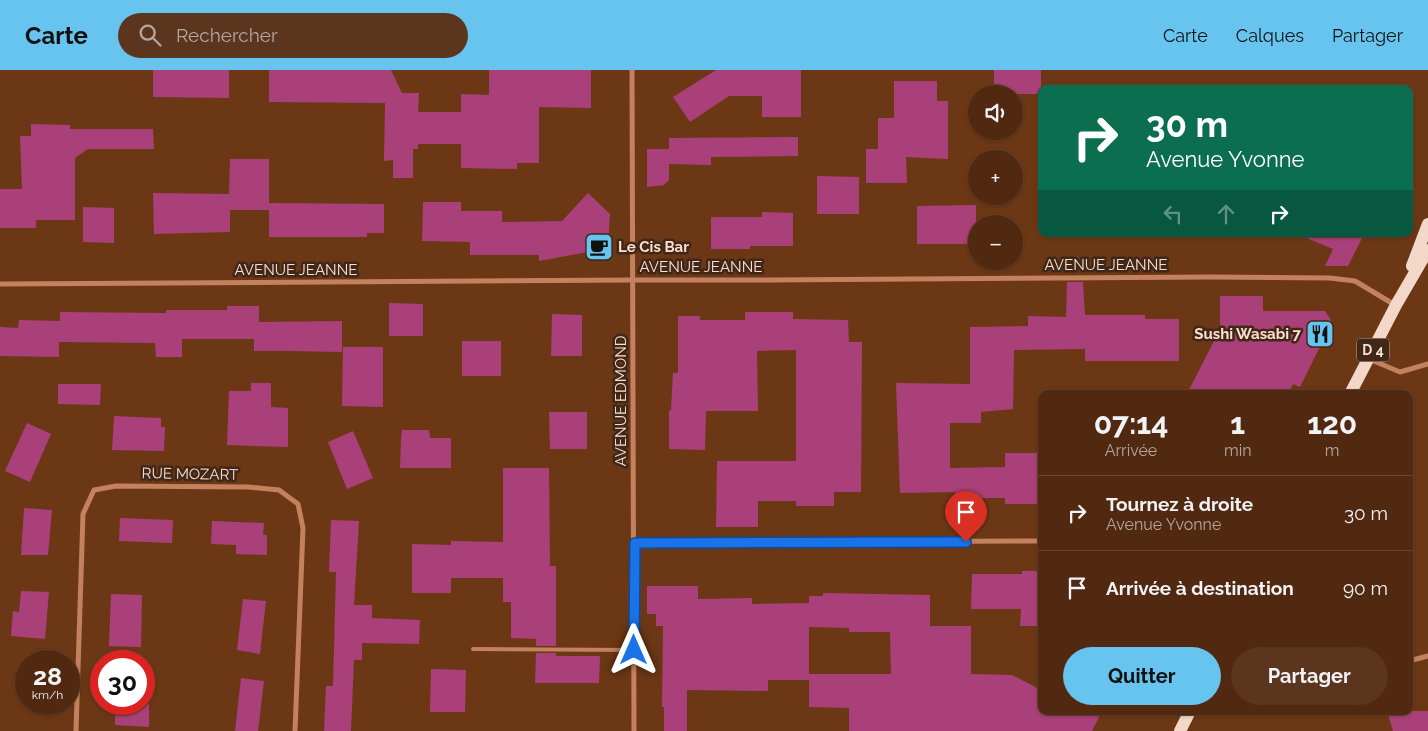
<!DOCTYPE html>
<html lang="fr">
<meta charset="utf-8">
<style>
:root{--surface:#512910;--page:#5b351e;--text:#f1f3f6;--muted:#b4a69f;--line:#674530;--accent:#66c4ef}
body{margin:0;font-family:Raleway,sans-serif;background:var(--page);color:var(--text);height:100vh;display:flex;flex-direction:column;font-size:19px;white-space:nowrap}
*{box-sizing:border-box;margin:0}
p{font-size:16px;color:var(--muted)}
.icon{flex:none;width:28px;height:28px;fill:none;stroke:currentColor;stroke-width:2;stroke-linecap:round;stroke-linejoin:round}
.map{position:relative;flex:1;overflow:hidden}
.details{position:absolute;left:1038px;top:320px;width:375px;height:325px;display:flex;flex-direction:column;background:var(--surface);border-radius:10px;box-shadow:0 1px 4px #0004,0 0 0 1px var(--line)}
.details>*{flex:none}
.top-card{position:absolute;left:1038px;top:15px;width:375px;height:152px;border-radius:10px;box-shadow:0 1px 4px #0004,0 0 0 1px var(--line);background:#0b6e4f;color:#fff;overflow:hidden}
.buttons{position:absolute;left:968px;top:15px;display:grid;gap:10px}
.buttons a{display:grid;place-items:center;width:55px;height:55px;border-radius:50%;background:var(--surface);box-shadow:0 1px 4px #0004,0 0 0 1px var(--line);font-size:25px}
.speed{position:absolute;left:15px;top:580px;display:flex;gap:10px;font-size:25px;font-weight:700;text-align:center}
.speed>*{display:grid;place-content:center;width:65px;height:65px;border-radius:50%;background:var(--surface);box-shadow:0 1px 4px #0004,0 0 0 1px var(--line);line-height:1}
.speed small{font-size:12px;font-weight:400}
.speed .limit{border:8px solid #d22;background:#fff;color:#111}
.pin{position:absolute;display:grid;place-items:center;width:42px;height:42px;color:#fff;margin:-51px -21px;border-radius:50% 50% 50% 0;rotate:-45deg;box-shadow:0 0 5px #0007}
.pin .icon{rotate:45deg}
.me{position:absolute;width:55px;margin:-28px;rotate:0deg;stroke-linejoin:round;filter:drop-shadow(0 0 4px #0008)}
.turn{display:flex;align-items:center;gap:18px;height:105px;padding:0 25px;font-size:22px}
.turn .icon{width:65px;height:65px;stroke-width:2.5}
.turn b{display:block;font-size:35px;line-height:42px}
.lanes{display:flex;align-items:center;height:48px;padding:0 25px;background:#0003;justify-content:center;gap:25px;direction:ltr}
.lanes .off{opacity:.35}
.eta{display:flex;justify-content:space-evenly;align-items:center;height:85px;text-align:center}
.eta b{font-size:30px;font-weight:700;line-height:35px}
.button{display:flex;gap:10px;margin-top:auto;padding:10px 25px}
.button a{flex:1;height:58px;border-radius:30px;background:var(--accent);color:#111;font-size:20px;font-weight:700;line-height:58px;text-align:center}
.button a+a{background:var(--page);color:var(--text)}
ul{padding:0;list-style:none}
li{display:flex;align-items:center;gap:15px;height:75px;padding:0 25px;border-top:1px solid var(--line)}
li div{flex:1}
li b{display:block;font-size:19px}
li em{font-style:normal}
header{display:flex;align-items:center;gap:30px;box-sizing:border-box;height:70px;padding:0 25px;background:var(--accent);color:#111}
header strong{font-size:24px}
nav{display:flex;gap:28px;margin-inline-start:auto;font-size:18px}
.search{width:350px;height:45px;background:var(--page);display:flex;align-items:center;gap:12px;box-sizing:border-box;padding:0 18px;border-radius:28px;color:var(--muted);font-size:19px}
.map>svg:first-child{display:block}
.building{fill:#aa4079}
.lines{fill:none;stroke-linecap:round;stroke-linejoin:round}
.service{stroke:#c3825d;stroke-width:4}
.minor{stroke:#c3825d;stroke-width:5}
.primary{stroke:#f3d8ca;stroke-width:12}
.route-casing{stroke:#114b97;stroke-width:12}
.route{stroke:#1a73e8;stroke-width:9}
.labels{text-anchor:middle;stroke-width:5;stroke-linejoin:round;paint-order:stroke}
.shield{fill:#3f2719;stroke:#c5a796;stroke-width:1}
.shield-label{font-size:14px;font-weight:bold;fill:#ffdecc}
.poi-label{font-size:15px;font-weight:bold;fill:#ffdecc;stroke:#3f2719;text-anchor:start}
.street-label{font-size:15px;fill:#ffdecc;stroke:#3f2719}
</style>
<header>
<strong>Carte</strong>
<div class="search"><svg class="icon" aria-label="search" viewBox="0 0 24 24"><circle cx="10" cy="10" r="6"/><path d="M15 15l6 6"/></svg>Rechercher</div>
<nav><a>Carte</a><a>Calques</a><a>Partager</a></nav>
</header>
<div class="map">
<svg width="1428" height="661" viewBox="0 0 1428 661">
<rect width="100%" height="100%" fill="#6c3715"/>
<!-- building -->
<g class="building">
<path d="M153 0H229V28L153 27Z"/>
<path d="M269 0H385V5V0H391L402 23H419L418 42H461V24L489 25V0H591V38L539 37V93H517V99L461 98V74H418V79H413V108H393V90L384 91 385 33 269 32Z"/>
<path d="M716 0H801V47H762V26H729L690 52 673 27Z"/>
<rect x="994" y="0" width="47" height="24"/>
<path d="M894 11H937V31H948V89L906 87 907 113H866V79H878V48H894Z"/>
<path d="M31 54 70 55V59H153L154 79H88L75 88V150H36V158H0V119H22L20 66H31Z"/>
<path d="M798 67V86L711 87V95L669 94V110L664 115 647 117V79H669V68Z"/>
<path d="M230 89H269V140H230V162L154 164 153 123 229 124Z"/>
<path d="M817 106 859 107V144H817Z"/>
<path d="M588 123 610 144 608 174 594 188 588 182 539 191V185H470V172L422 171 423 132H461V141H502V152L562 151Z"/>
<path d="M269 133 384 134V163H367V167H269Z"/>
<path d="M976 135V174H917V136Z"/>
<path d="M83 137 114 138V173L83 172Z"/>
<path d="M762 142 793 143V176H750V179H711V147H762Z"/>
<path d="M1297 164H1364L1348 196H1325L1333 179Z"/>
<path d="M1067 212H1083L1085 245H1145V249H1179V291H1085V279L1014 280 1013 339 981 342V353H950V398L1005 397V383H1041V434H1005V428H955V422L900 423 896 313 970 314V257L1028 256V246L1066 247Z"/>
<path d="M1220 226H1263V241H1325L1332 252 1300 317 1293 314 1288 324H1187L1220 259Z"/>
<path d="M389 233 423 234V266H389Z"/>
<path d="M227 236H259V252L342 251V282L290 281 289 280V281H254V269H182V287H156L155 273 59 272V287L0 286V257L18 258 19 250 60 251V242L166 243V240H227Z"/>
<path d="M745 242H793V249L848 250 849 272H862L861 422H834V436H796V431H758V457H716L717 391H796V280L757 281 758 341H706L705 380 669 379V341L671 340 673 303H678V246H700V250H745Z"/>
<path d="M552 244 582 245V286H551Z"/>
<rect x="462" y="271" width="39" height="35"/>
<path d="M343 277H383V337L342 336Z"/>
<path d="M251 313H271V337L288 338V377L227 375 229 321H251Z"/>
<path d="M58 314H101L100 335 58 334Z"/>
<path d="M549 342H587V379H550Z"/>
<path d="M114 346 161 348V357H165L164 381 112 380Z"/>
<path d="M27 353 51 364 30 412 5 401Z"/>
<path d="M402 360H429L430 368H451V398H400L401 369Z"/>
<path d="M353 361 373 408 347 419 328 372Z"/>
<path d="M503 398H549L550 496H556V576H536V569L511 568V532H503V508H451V523H412V474L451 475V471L503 472Z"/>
<path d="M24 438 52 440 48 485H21Z"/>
<path d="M120 448 173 450 172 473 119 471Z"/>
<path d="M331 450 359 451 354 535H372V548L420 550 419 574 362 573V590H354L351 661H324L326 616H333L336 502H329Z"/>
<path d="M212 451 264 453 263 465H267V485L236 484V475L211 474Z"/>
<path d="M1022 501H1041V556H1020L1021 539H971L972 504H1022Z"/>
<path d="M647 516H698V529L752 528V534L809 533V526H823V523L930 525V556H971V604L1012 605 1041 620V641H1102L1092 661H849V638L809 637V604H891L890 562H849V558L809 557V610H768V621L687 620V661H664V637H662L663 556H656V544H647Z"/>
<path d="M21 521 49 522 45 569 11 566 13 541 19 542Z"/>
<path d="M111 524 142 525 141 577 109 576Z"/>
<path d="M243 529 266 531 260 584 237 580Z"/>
<path d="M536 583H556V586H600L599 613H535Z"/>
<path d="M431 599 466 600 465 642H430Z"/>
<path d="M241 608 264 611 258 661H235Z"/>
<path d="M115 634H149V657L115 655Z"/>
<path d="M1387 641H1428V661H1393Z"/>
</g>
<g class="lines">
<!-- service -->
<path class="service" d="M473 579 634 580"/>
<!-- minor -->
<g class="minor">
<path d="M632 0 634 661"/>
<path d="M0 214 633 210H770L1211 207 1330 208 1355 211 1395 235"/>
<path d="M1369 289 1400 302 1428 294"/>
<path d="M635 473 1041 471"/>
<path d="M1409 591 1428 586"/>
<path d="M76 661 83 444 94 420 116 416 248 417 279 420 298 434 303 458 295 661"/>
</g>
<!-- primary -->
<g class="primary">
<path d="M1412 196 1428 154"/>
<path d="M1350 324 1396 235 1428 180"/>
<path d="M1180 661 1190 641"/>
</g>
</g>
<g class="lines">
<defs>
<path id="route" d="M634 580 635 473 966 472"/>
</defs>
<!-- route casing -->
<use href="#route" class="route-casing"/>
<!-- route -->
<use href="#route" class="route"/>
</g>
<!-- icons -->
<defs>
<symbol id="cafe-square" viewBox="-11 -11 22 22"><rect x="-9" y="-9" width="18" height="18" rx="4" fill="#66c4ef" stroke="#3f2719"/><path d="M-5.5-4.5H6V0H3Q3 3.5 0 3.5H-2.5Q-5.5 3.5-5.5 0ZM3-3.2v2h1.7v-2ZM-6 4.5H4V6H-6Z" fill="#111"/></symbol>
<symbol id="restaurant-square" viewBox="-11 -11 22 22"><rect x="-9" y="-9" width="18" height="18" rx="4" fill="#66c4ef" stroke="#3f2719"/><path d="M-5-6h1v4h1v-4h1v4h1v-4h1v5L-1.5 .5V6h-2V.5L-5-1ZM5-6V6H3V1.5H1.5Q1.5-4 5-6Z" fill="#111"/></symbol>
</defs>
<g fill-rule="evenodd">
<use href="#cafe-square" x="583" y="161" width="32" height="32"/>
<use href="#restaurant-square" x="1304" y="248" width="32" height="32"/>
</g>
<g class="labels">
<!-- shield labels -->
<rect class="shield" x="1357" y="268.5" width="32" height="23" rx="4"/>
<g class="shield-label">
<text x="1373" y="285">D 4</text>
</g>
<!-- poi labels -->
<g class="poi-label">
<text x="618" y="182">Le Cis Bar</text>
<text x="1301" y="269" text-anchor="end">Sushi Wasabi 7</text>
</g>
<!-- street labels -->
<g class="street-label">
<text x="1106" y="200">AVENUE JEANNE</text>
<text x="701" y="202">AVENUE JEANNE</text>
<text x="296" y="205">AVENUE JEANNE</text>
<text transform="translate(621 331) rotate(-90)" y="5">AVENUE EDMOND</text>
<text transform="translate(190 404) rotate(1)" y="5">RUE MOZART</text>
</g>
</g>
</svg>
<div class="buttons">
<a><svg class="icon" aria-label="sound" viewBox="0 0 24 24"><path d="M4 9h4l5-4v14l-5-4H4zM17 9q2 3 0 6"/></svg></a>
<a>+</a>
<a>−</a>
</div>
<div class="speed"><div>28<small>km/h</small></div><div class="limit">30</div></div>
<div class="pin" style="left:966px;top:472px;background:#d93025"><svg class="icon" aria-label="arrive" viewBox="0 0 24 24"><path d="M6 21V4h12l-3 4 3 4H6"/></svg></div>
<svg class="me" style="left:634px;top:580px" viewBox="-20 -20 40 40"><path d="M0-17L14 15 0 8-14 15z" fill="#1a73e8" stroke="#fff" stroke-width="4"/></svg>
<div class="top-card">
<div class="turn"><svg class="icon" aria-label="right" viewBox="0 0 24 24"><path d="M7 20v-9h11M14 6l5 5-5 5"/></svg><div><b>30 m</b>Avenue Yvonne</div></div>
<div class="lanes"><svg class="icon off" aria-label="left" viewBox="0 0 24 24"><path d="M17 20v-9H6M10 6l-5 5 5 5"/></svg><svg class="icon off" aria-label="ahead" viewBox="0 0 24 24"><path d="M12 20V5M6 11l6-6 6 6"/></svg><svg class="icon" aria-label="right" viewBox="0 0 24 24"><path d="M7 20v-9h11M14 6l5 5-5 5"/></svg></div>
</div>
<section class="details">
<div class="eta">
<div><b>07:14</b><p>Arrivée</p></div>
<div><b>1</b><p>min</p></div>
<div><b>120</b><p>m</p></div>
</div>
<ul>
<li><svg class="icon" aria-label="right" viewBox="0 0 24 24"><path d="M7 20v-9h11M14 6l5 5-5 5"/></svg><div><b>Tournez à droite</b><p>Avenue Yvonne</p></div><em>30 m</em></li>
<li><svg class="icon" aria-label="arrive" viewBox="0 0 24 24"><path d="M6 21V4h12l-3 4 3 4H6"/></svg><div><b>Arrivée à destination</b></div><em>90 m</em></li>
</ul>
<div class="button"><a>Quitter</a><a>Partager</a></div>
</section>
</div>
